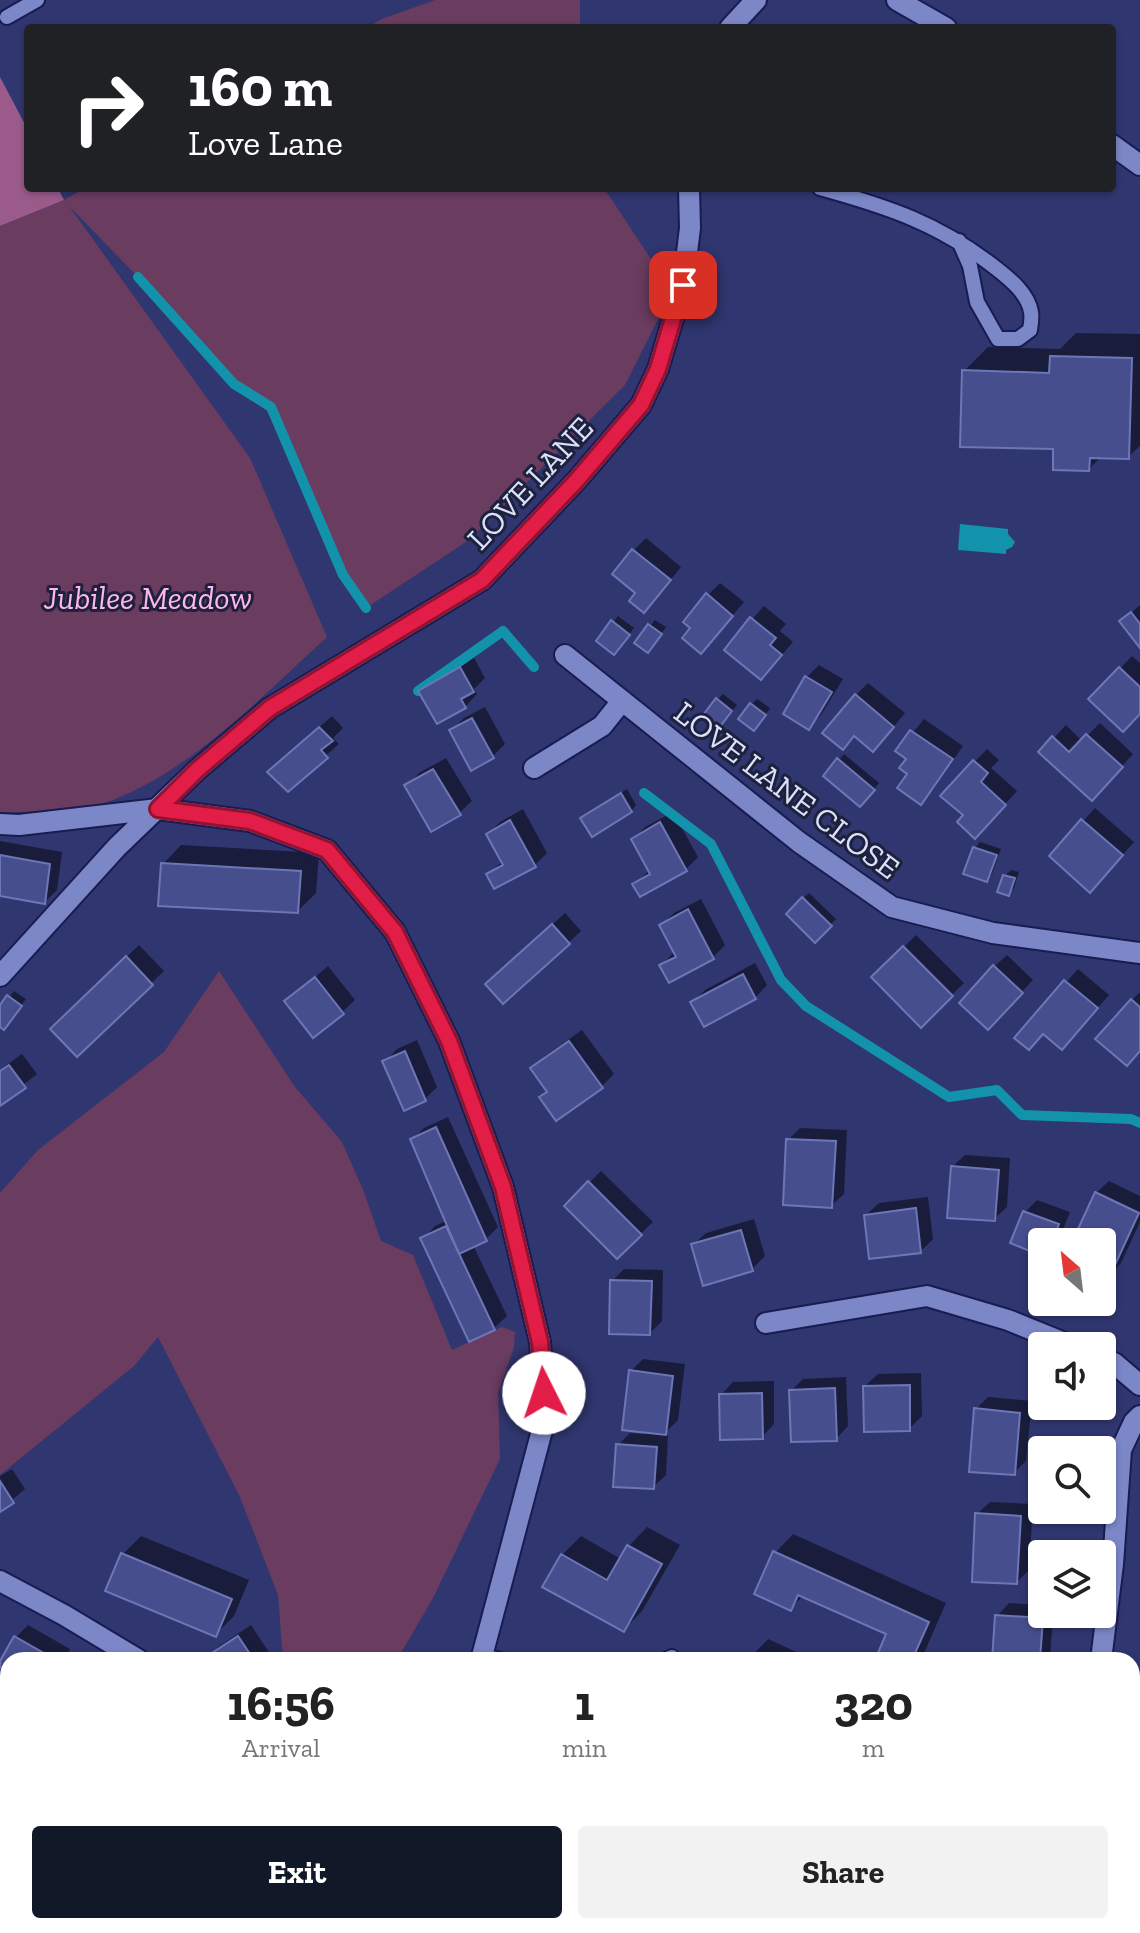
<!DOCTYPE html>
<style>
:root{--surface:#fff;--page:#f2f2f2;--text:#222;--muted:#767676;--accent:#111827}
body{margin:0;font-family:"Zilla Slab",serif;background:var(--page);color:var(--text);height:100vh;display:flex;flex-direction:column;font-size:30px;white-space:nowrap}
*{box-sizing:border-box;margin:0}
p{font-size:26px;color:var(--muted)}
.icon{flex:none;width:44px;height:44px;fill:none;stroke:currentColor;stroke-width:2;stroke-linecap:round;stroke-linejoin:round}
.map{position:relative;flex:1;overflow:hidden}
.details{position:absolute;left:0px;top:1652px;width:1140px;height:282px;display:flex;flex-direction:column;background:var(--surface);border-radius:24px 24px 0 0;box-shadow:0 2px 6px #0004}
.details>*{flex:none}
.hud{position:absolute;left:24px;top:24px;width:1092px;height:168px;border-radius:8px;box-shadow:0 2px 6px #0004;background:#202124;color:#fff;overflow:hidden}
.needle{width:52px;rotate:332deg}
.fabs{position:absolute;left:1028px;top:1228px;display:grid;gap:16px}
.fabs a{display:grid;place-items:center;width:88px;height:88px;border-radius:8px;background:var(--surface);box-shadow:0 2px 6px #0004;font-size:40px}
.pin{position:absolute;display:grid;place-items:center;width:68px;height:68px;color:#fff;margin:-34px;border-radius:16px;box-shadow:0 4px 12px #0006}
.me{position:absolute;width:88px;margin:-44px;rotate:356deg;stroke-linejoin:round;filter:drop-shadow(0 0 6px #0008)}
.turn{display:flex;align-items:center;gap:28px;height:168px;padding:0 32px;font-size:36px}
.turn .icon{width:104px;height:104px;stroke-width:2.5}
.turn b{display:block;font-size:56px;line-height:68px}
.eta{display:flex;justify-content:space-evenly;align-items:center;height:136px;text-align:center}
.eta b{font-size:48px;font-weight:800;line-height:56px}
.cta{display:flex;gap:16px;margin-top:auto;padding:16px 32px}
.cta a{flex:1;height:92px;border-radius:8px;background:var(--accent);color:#fff;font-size:32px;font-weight:800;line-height:92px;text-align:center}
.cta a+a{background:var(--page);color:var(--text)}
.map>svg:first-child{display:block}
.green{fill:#6a3c60}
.forest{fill:#9a5b8b}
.water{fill:#1392ab}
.shadow{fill:#0007}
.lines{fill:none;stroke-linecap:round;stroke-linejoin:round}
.stream{stroke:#1392ab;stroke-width:10}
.building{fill:#464e8e;stroke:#6d77b7;stroke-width:2}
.lane-casing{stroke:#191b51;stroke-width:18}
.street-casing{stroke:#191b51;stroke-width:24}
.lane{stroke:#7c87c8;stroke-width:14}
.street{stroke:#7c87c8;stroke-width:20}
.route-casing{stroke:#92132f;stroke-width:20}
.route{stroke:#e11d48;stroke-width:14}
.labels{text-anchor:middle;stroke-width:6;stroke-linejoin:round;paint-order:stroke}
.street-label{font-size:32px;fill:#dbe1fd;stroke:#1d213b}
.park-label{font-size:32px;font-style:italic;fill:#feb6ec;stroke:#1d213b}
</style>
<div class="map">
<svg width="1140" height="1933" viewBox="0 0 1140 1933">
<rect width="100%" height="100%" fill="#30366f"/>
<!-- green -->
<g class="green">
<path d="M435 0H580V28H366L382 19Z"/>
<path d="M85 188H604L672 291 625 385 469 540 366 608 343 575 271 407 234 384 138 277 69 206 250 458 327 637C267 692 195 766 120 797 87 812 36 812 0 812V226L64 200Z"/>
<path d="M219 971 295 1087 342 1142 364 1192 381 1241 413 1255 452 1350 502 1327 515 1332 514 1347 498 1393 500 1459 433 1598 397 1660H283L278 1595 240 1497 158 1337 134 1366 0 1475V1193L38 1150 164 1052Z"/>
</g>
<!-- forest -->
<g class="forest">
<path d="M0 77 28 130V188H58L64 200 0 226Z"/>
<path d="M173 1926H239L240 1933H173Z"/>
</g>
<!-- water -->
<path class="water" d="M960 524 1008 529V534L1015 542 1012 547 1006 550V554L958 550Z"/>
<!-- shadow -->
<g class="shadow">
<path d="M1076 333 1140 334V446L1128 457H1101L1089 469 1055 447 964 371 988 347 1060 349Z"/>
<path d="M646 538 681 567 656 598 638 592 634 550Z"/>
<path d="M720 583 744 602 713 639 708 595Z"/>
<path d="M1140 605V645L1122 621Z"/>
<path d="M764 606 786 624 780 631 793 642 773 665 726 649Z"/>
<path d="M618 616 634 628 620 647 599 640Z"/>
<path d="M655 620 666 627 654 645 650 626Z"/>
<path d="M473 656 485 678 474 689 477 694 465 707 438 722 420 691 433 679Z"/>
<path d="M1132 656 1140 663V712L1091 699Z"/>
<path d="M819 665 843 679 821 715 809 727 785 713 807 677Z"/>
<path d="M868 683 905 713 885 737 856 735 843 748 856 695Z"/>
<path d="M723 694 737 705 725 720 717 700Z"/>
<path d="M757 699 770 708 760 723 752 704Z"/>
<path d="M485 707 505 744 492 757 452 730 464 718Z"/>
<path d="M332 716 343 728 333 738 339 744 288 789 282 760Z"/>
<path d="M924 719 963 746 933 790 920 802 909 773 908 759 898 751Z"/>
<path d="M1100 723 1133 754 1104 786 1041 752 1066 725 1082 741Z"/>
<path d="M987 749 999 760 991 768 1017 791 987 824 966 815 943 795Z"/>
<path d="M844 754 879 783 866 799 839 760Z"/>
<path d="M446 758 472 801 459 813 407 786 419 773Z"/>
<path d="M627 789 636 805 631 811 589 813Z"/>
<path d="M1095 808 1134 842 1102 878 1052 856Z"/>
<path d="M523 809 547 853 535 865 488 874 503 861 488 834 500 822Z"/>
<path d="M673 812 698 857 686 869 635 884 650 870 633 840 645 827Z"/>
<path d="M0 841 62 852 57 890 45 902 0 894Z"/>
<path d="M980 842 1001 849 992 874 986 880 975 848Z"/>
<path d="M181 845 319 853 316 893 298 911 163 864Z"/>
<path d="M1011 870 1019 872 1014 888 1009 894 1005 876Z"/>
<path d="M809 893 836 919 815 940 788 914Z"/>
<path d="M701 899 725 945 713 957 669 980 662 965 675 951 661 925 674 913Z"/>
<path d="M565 913 581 931 568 943 500 972Z"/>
<path d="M916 935 964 983 921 1025 874 977Z"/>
<path d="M139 945 164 971 77 1054 53 1029Z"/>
<path d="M1007 955 1033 980 988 1027 994 967Z"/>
<path d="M755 963 767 985 755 998 693 1002 705 990Z"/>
<path d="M328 966 355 1000 342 1012 287 1001Z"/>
<path d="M1078 969 1109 995 1074 1035 1044 1032 1017 1038Z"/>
<path d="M14 991 26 999 9 1021 0 1024V1008Z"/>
<path d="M1140 992V1050L1098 1039 1132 1000Z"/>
<path d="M582 1030 614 1074 601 1087 542 1097 548 1090 533 1068 545 1056Z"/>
<path d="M417 1040 437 1087 425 1099 385 1062 397 1049Z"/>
<path d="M22 1054 37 1074 0 1103V1070Z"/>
<path d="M448 1117 498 1227 485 1240 473 1245 507 1316 494 1328 470 1339 423 1239 435 1226 446 1221 412 1140 424 1128Z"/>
<path d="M800 1128 847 1130 844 1194 831 1206 788 1140Z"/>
<path d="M965 1155 1010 1158 1007 1207 994 1219 952 1167Z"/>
<path d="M601 1171 653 1222 617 1256 566 1206Z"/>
<path d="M1109 1181 1140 1196V1222L1121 1263 1109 1276 1102 1273V1242H1074L1096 1193Z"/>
<path d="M928 1197 933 1239 921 1251 866 1215 879 1203Z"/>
<path d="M1037 1200 1070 1212 1058 1242H1042V1254L1025 1212Z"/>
<path d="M754 1219 765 1256 752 1269 693 1245 706 1233Z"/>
<path d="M624 1269 663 1270 662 1321 650 1333 612 1281Z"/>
<path d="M643 1359 685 1364 678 1420 663 1435H668L666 1475 653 1487 618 1445 630 1433 644 1434 631 1371Z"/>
<path d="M921 1373 922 1416 909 1429 865 1386 878 1374Z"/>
<path d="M846 1377 848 1426 836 1439 791 1391 803 1379Z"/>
<path d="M774 1381V1424L762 1437 721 1395 733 1382Z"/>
<path d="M988 1397 1032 1401 1026 1461 1014 1473 976 1409Z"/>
<path d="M12 1469 25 1489 0 1510V1476Z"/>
<path d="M990 1502 1033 1504 1029 1570 1017 1582 977 1514Z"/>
<path d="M647 1527 680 1545 642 1611 624 1630 562 1555 581 1536 621 1559 629 1546Z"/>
<path d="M793 1534 946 1603 921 1660H877L889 1633 804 1595 791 1608 775 1553Z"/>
<path d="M141 1536 249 1580 234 1616 216 1634 123 1554Z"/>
<path d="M1009 1603 1042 1605V1614H1053L1050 1660H994L997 1616Z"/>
<path d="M28 1625 70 1649 64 1660H8V1670L0 1665 16 1637Z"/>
<path d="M251 1625 274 1660H206L218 1647Z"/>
<path d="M768 1639 814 1660H748Z"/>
<path d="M1132 1841 1140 1845V1880L1132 1897Z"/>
<path d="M530 1926H592L606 1933H526Z"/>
<path d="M899 1926H951L948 1933H895Z"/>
<path d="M1077 1926H1089L1106 1933H1070Z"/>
</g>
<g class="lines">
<!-- stream -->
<g class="stream">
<path d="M138 277 234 384 271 407 343 575 366 608"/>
<path d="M418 691 503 631 534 667"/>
<path d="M644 793 711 844 781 980 806 1006 949 1097 997 1090 1022 1115 1131 1119 1140 1123"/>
</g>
</g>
<!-- building -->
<g class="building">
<path d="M1050 356 1132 358 1129 459 1090 458 1089 471 1053 470V449L960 447 962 370 1049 373Z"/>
<path d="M632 549 671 580 644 613 629 601 635 593 612 574Z"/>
<path d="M706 593 733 616 701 654 682 638 690 628 683 622Z"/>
<path d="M1131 612 1140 624V648L1119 621Z"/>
<path d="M750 617 776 638 770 645 782 655 761 680 724 650Z"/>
<path d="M611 620 630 635 614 655 596 641Z"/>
<path d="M648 624 662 634 648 653 634 643Z"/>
<path d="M460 667 474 692 461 699 466 708 437 724 418 691Z"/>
<path d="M1119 667 1140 687V714L1123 732 1088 699Z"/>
<path d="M805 676 832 692 809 730 783 714Z"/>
<path d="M855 694 894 727 873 752 854 736 843 750 822 733Z"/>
<path d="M716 698 732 711 719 728 703 715Z"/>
<path d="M750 703 766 715 754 731 738 719Z"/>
<path d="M472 718 494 758 471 771 449 730Z"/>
<path d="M319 727 333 741 321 750 328 758 288 792 267 772Z"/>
<path d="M910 730 953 759 921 805 897 788 907 774 899 768 906 759 895 751Z"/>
<path d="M1086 734 1123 767 1092 801 1038 752 1052 736 1069 752Z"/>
<path d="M837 758 875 790 860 807 823 776Z"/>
<path d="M973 760 988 773 981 782 1006 805 975 839 957 822 963 815 940 796Z"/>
<path d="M433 769 461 815 431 832 404 785Z"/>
<path d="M621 793 632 812 592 837 580 818Z"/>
<path d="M1081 819 1123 855 1090 893 1049 856Z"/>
<path d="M510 820 536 867 494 889 486 874 503 865 486 834Z"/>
<path d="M660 822 687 871 640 897 632 884 650 874 631 839Z"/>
<path d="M973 847 997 855 987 882 963 874Z"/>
<path d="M0 855 50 864 45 904 0 896Z"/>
<path d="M161 863 301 871 298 913 158 906Z"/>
<path d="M1003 875 1015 878 1009 896 997 892Z"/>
<path d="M802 897 832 926 815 943 786 914Z"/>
<path d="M688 909 714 959 669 983 659 965 676 957 659 925Z"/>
<path d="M552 924 570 944 503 1004 485 984Z"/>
<path d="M903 946 953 996 921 1028 871 977Z"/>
<path d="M126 956 153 985 77 1057 50 1029Z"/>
<path d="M993 965 1023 993 988 1030 959 1003Z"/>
<path d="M743 974 756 999 704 1027 690 1002Z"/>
<path d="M315 977 344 1014 313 1038 284 1001Z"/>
<path d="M1064 980 1098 1008 1062 1050 1043 1034 1029 1050 1014 1038Z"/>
<path d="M7 995 22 1006 4 1030 0 1027V1005Z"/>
<path d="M1131 999 1140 1007V1051L1127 1066 1095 1039Z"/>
<path d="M569 1041 603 1088 556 1121 539 1097 547 1092 530 1068Z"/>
<path d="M405 1051 426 1101 404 1111 382 1061Z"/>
<path d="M9 1065 26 1088 0 1106V1071Z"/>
<path d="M436 1127 487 1241 459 1254 410 1139Z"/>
<path d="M786 1139 836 1141 832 1208 783 1205Z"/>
<path d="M951 1166 999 1170 995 1221 947 1218Z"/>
<path d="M588 1181 642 1235 617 1259 564 1206Z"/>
<path d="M1095 1192 1139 1213 1109 1278 1102 1275V1242H1072Z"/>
<path d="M916 1208 921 1253 869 1259 864 1215Z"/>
<path d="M1023 1211 1059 1224 1052 1242H1042V1256L1010 1243Z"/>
<path d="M446 1226 495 1330 469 1342 420 1238Z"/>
<path d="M741 1230 753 1271 703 1286 691 1244Z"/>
<path d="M610 1280 652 1281 650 1335 609 1334Z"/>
<path d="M629 1370 673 1376 666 1435 622 1430Z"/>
<path d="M910 1385V1431L864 1432 863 1386Z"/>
<path d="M835 1388 837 1441 791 1442 789 1390Z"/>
<path d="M762 1393 763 1439 720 1440 719 1394Z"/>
<path d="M974 1408 1020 1413 1015 1475 969 1472Z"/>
<path d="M616 1444 657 1447 654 1489 613 1487Z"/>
<path d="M0 1481 14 1503 0 1512Z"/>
<path d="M975 1513 1021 1516 1017 1584 972 1582Z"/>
<path d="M627 1545 662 1564 624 1632 542 1587 561 1554 607 1580Z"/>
<path d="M773 1551 929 1622 912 1660H875L886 1634 798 1595 791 1611 754 1594Z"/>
<path d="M121 1553 232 1599 216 1637 105 1591Z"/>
<path d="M995 1615 1043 1618 1040 1660H992Z"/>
<path d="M14 1636 56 1660H8V1672L0 1667V1661Z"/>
<path d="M238 1636 254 1660H204L203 1659Z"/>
<path d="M1135 1745 1140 1747V1782L1132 1779V1753Z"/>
<path d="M1132 1779 1140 1782V1817L1132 1814Z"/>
<path d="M1132 1859 1140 1862V1870L1132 1887Z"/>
<path d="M527 1926H538L551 1933H524Z"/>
<path d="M896 1926H946L943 1933H893Z"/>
</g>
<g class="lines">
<defs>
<g id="lane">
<path d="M7 17 37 0"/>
<path d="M820 188C889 207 940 224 997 269 1011 280 1028 294 1031 312 1032 317 1031 324 1030 330L1018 339H998L977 302 970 266 959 241"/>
<path d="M482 1656 501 1660"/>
<path d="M665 1660 672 1657"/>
</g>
<g id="street">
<path d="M897 0 946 28"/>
<path d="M730 28 756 0"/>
<path d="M1112 145 1140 165"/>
<path d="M565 655 799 842 892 907 993 933 1140 953"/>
<path d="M534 768 602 726 622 701"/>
<path d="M0 824 19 825 158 809 250 821 327 850 395 932 449 1041 503 1187 540 1342 545 1419 481 1660"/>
<path d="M0 976 117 847 197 770 270 708 482 580 577 480 641 405 658 369 683 285 690 228 689 188"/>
<path d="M766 1323 927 1296 1008 1320 1072 1346"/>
<path d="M1102 1358 1114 1363 1140 1385"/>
<path d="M0 1581 64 1615 139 1660"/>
<path d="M1101 1660 1113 1564 1121 1450 1134 1422 1140 1416"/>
<path d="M303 1933V1926"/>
<path d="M413 1933 415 1926"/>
<path d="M1012 1933 1015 1926"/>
</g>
</defs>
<!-- lane casing -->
<use href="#lane" class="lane-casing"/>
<!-- street casing -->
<use href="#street" class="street-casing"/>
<!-- lane -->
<use href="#lane" class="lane"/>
<!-- street -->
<use href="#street" class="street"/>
</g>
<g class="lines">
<defs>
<path id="route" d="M544 1393 540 1342 503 1187 449 1041 395 932 327 850 250 821 158 809 197 770 270 708 482 580 577 480 641 405 658 369 683 285"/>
</defs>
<!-- route casing -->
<use href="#route" class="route-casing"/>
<!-- route -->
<use href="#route" class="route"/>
</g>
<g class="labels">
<!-- street labels -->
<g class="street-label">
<text transform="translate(530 483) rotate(-47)" y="11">LOVE LANE</text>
<text transform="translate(787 790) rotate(37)" y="11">LOVE LANE CLOSE</text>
</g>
<!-- park labels -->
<g class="park-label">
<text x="148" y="609">Jubilee Meadow</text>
</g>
</g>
</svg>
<div class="fabs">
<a><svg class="needle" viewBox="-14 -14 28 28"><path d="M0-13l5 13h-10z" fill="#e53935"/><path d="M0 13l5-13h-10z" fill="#767676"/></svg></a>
<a><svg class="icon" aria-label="sound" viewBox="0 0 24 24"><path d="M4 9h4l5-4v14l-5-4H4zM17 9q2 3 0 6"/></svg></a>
<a><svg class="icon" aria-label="search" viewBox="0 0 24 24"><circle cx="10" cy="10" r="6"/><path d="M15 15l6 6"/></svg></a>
<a><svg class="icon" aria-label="layers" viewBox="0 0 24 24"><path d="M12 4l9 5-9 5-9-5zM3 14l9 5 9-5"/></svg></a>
</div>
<div class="pin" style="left:683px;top:285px;background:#d93025"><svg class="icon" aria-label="arrive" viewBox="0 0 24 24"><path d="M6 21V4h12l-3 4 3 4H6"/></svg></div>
<svg class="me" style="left:544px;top:1393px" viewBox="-20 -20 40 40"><circle r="19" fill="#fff"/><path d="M0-13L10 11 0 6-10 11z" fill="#e11d48"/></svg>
<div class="hud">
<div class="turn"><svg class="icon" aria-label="right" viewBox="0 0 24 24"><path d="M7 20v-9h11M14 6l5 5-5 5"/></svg><div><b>160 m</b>Love Lane</div></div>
</div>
<section class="details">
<div class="eta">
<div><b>16:56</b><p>Arrival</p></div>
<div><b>1</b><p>min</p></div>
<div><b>320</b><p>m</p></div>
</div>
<div class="cta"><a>Exit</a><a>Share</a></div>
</section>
</div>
